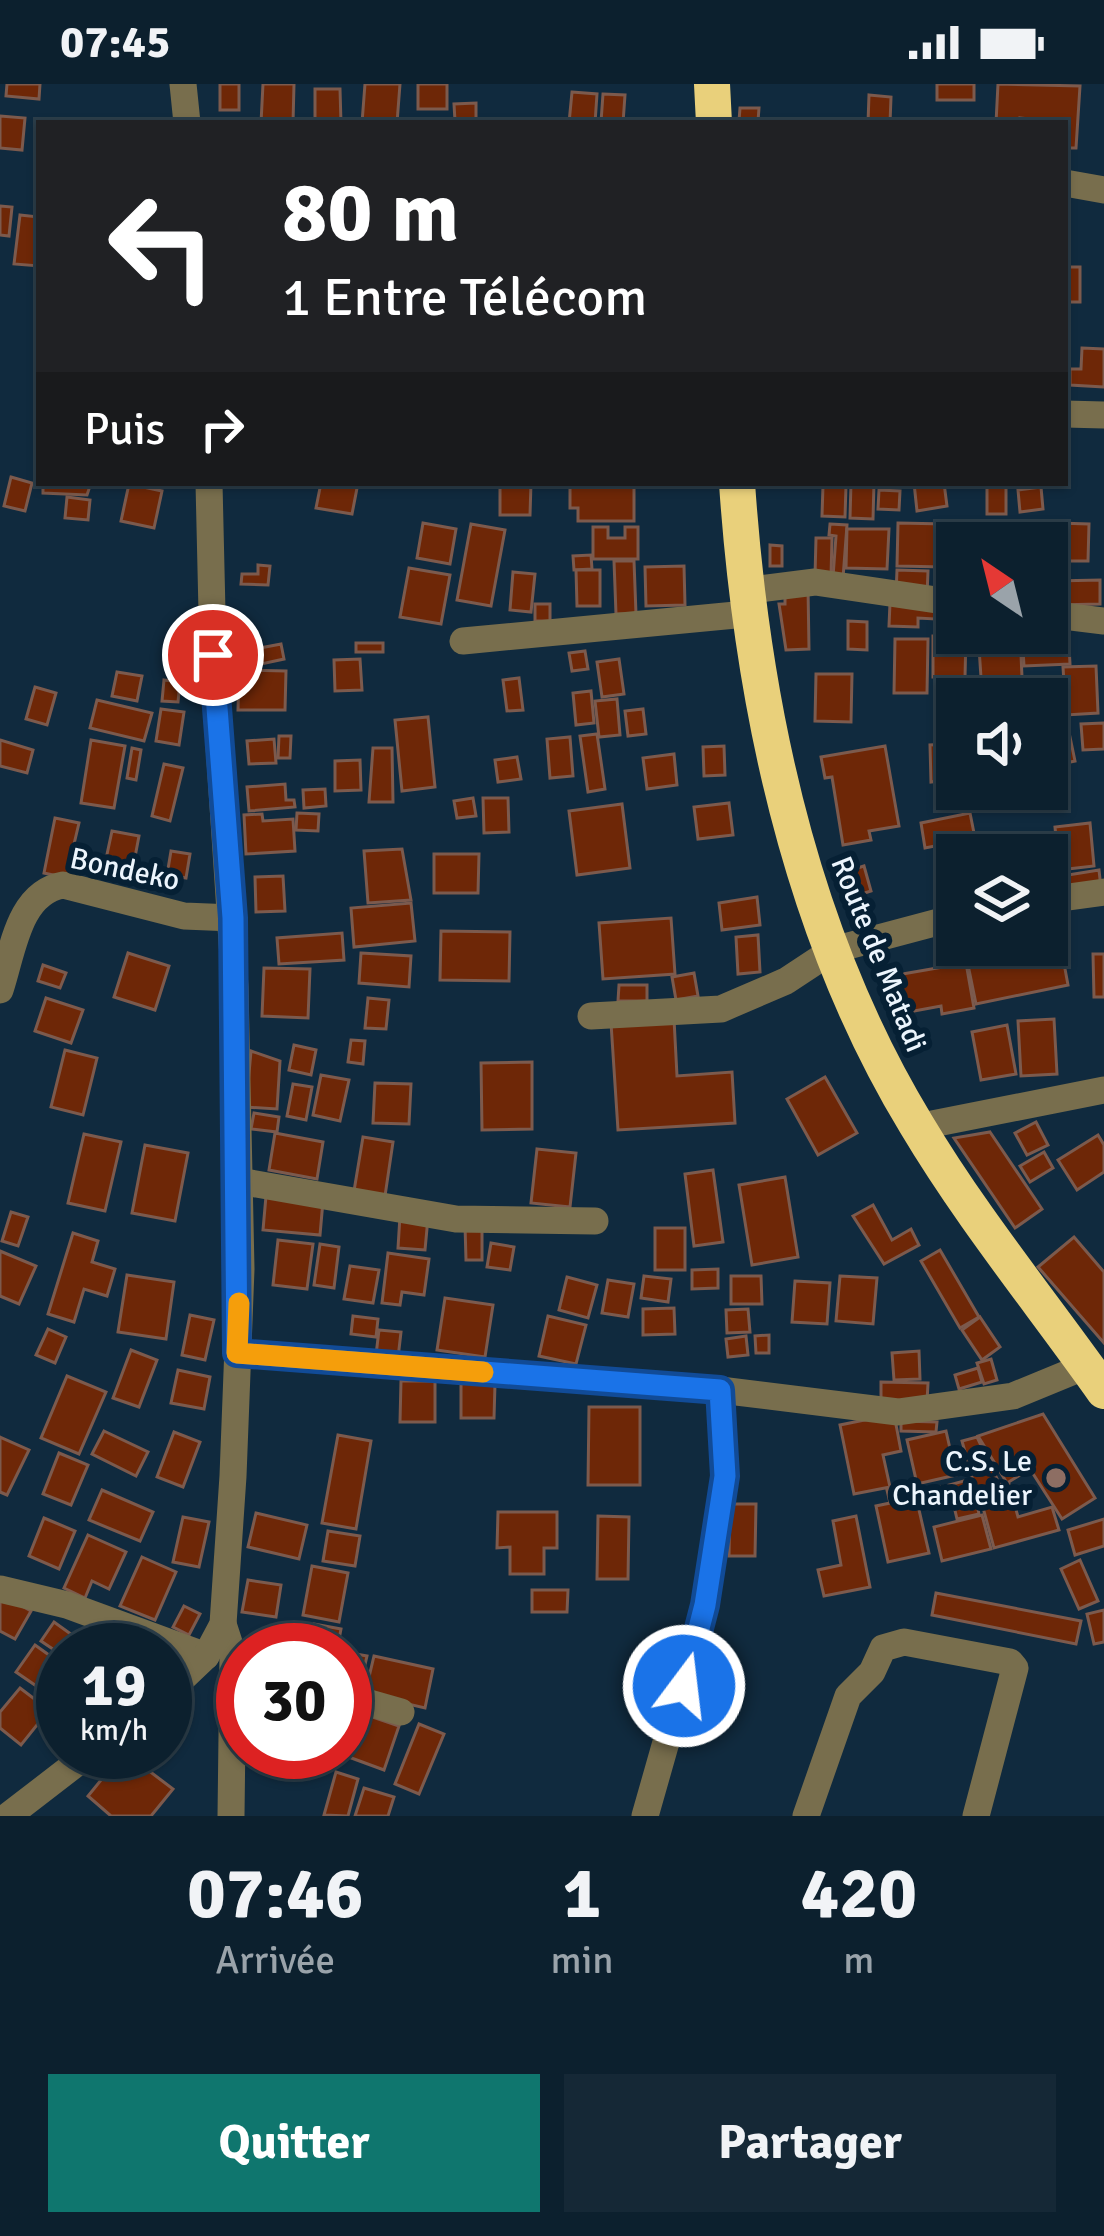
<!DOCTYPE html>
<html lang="fr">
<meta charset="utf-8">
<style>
:root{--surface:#0c202e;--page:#152836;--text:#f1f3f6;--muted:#9aa3aa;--line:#2c3e4a;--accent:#0f766e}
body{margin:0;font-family:Signika,sans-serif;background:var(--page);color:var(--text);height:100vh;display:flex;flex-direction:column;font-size:45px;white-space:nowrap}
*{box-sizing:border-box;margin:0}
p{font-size:39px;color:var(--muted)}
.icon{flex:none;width:66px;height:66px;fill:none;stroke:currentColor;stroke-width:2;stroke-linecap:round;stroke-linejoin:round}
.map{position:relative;height:1732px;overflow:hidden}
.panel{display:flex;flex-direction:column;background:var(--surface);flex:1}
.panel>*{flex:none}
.top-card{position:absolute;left:36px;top:36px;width:1032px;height:366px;border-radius:0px;box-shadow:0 3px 9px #0004,0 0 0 3px var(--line);background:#202124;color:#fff;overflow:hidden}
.needle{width:78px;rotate:325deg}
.fabs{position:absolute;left:936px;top:438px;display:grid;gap:24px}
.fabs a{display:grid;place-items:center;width:132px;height:132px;border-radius:0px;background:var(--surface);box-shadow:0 3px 9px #0004,0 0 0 3px var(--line);font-size:60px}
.speed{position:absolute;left:36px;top:1539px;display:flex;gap:24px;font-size:60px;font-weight:700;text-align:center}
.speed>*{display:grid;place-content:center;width:156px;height:156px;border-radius:50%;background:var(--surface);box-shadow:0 3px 9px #0004,0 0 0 3px var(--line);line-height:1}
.speed small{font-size:30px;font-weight:400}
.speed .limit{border:18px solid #d22;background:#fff;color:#111}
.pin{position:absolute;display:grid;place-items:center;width:102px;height:102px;color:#fff;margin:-51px;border:6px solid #fff;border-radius:50%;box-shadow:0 3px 12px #0007}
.me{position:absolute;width:132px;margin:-66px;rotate:15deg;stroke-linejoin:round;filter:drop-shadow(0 0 9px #0008)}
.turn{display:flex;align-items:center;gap:42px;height:252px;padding:0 48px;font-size:54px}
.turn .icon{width:156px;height:156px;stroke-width:2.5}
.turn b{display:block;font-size:84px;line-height:102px}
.then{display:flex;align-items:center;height:114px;padding:0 48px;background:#0003;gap:24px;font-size:45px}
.eta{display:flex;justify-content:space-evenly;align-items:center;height:204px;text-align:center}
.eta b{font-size:72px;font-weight:700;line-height:84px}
.primary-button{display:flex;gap:24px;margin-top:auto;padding:24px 48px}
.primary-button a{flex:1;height:138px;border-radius:0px;background:var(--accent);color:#fff;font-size:48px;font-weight:700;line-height:138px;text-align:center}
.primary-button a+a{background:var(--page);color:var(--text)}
.status{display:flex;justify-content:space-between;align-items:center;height:84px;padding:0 60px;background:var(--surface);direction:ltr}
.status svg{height:33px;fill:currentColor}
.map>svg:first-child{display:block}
.building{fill:#6e2707;stroke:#7c5a4d;stroke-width:3}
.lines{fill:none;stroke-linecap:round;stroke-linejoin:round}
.minor{stroke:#786e4d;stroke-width:27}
.highway{stroke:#e9d07b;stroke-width:36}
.route-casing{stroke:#114b97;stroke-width:30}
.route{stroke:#1a73e8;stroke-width:21}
.slow{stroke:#f59e0b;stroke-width:21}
.education-dot{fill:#8d6e63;stroke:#062034;stroke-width:4.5}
.labels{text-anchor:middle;stroke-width:12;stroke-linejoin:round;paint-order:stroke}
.street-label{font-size:30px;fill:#ecf5fd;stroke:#062034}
.poi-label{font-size:30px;fill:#ecf5fd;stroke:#062034;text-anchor:end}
</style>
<div class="status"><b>07:45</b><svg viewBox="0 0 49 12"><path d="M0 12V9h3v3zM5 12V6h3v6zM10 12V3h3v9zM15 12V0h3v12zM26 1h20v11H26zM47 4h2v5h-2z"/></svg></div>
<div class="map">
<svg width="1104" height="1732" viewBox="0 0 1104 1732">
<rect width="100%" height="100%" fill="#102a3e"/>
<!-- building -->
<g class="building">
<path d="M7 0H40L39 15 6 12Z"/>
<rect x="220" y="0" width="19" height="26"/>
<path d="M263 0H294L293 39H261Z"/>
<path d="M365 0H400L397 39H362Z"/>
<rect x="418" y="0" width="29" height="25"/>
<rect x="937" y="0" width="37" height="16"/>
<path d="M998 0 1080 2 1076 64H1065V39L1020 34V39H996Z"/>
<path d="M315 5H340L341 39H315Z"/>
<path d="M572 8 597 10 595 39H569Z"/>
<path d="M603 10 625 11 623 39 601 38Z"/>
<path d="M869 11 891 13 890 39H868Z"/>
<path d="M476 19V37H455L454 20Z"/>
<path d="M740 24H759L758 37H739Z"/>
<path d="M0 32 25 34 22 66 0 64Z"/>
<path d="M0 122 12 123 9 152 0 151Z"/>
<path d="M20 131 39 133V182L14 180Z"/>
<rect x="1065" y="183" width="15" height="35"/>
<path d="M1082 264 1104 265V303L1070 301V285H1081Z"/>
<path d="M11 393 32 399 25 427 4 422Z"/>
<path d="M43 399H91L87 411 43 409Z"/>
<path d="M321 399H358L352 430 316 424Z"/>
<path d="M500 399H531L530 431H500Z"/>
<path d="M570 399H634V437H578V424H570Z"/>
<path d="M851 399H874L873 435 850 434Z"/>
<path d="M914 399H944L947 422 917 427Z"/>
<rect x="987" y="399" width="19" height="31"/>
<path d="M129 400 162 407 154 444 121 437Z"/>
<path d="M823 402H846L845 433 822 432Z"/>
<path d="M1041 403 1043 425 1020 428 1018 406Z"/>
<path d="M879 406 900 407 899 426 878 425Z"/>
<path d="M67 413 90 416 88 436 65 434Z"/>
<path d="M423 439 456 445 450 480 417 474Z"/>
<path d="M898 439 945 440 944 483 897 482Z"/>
<path d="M1057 439 1089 440 1088 477H1056Z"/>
<path d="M471 440 505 446 491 522 457 516Z"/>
<path d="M830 440 847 441 843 494 833 493 836 452 829 451Z"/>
<path d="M593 443H608V454H625V443H638V475H593Z"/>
<path d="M847 445H889L887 485 846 484Z"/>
<path d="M1049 445 1052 479 1047 480V459H1030L1029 447Z"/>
<rect x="994" y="448" width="30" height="11"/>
<path d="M816 454H832L831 492H815Z"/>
<path d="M770 461 782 462V482H770Z"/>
<path d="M591 471 592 485 574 486 573 472Z"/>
<path d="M614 477H634L636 530H616Z"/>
<path d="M258 481 270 482 268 501 241 500 242 490H258Z"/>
<path d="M684 482 685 521 646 522 645 483Z"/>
<path d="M409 484 450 491 441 540 400 533Z"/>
<path d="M576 486H600V522H577Z"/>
<path d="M897 486 928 487 927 511 896 510Z"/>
<path d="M513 488 535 490 531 528 510 526Z"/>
<path d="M1100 496V520L1055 521 1054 497Z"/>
<path d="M808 504 809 565 786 566 779 520H785V505Z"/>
<path d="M890 519 935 520V535L918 534V543L889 542Z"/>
<rect x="535" y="520" width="15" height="17"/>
<path d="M848 537 867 538V566L848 565Z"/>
<path d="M1068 544 1070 580 1024 582 1022 549Z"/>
<path d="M978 549H1020L1023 615H1047H957V643L939 644 937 611 982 608Z"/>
<path d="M933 552H966L965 593H933Z"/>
<path d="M895 555H928L927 609H894Z"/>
<rect x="356" y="559" width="27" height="9"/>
<path d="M281 560 284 575 247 583 244 567Z"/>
<path d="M585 567 588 585 572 587 569 569Z"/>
<path d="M360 575 362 606 335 607 334 576Z"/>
<path d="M619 575 624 610 602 613 597 578Z"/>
<path d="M1096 582 1098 629 1066 631 1063 583Z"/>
<path d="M239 586 286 587 285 626H238Z"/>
<path d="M117 588 142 592 137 617 112 612Z"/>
<path d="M816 590H852L851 638 815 637Z"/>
<path d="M519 594 523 626 507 627 503 596Z"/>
<path d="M164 596 180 598 178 618 162 617Z"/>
<path d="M35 603 56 609 47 641 26 635Z"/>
<path d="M591 607 594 639 576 641 573 609Z"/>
<path d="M617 615 620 651 599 653 595 617Z"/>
<path d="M97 616 152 629 144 657 90 644Z"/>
<path d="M161 625 184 628 179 661 156 657Z"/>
<path d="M643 625 646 650 628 652 625 627Z"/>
<path d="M428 633 435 703 402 707 395 636Z"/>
<path d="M1104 639V665L1083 666 1081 640Z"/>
<path d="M597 650 605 705 588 708 580 652Z"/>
<path d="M279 652H291L290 674H278Z"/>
<path d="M570 653 573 692 550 694 547 655Z"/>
<path d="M1070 653 1075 677 1047 683V658Z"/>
<path d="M274 655 276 679 249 680 247 657Z"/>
<path d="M0 656 33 666 27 689 0 682Z"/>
<path d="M91 656 125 662 114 724 81 719Z"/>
<path d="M948 660 949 696 931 698 930 661Z"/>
<path d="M724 662 725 691 704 692 703 663Z"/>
<path d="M885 662 899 742 869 747 871 756 843 761 832 693 825 694 821 673Z"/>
<path d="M132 664 141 666 136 696 127 694Z"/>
<path d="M373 664H392L393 718H369Z"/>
<path d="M674 670 677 701 647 705 643 674Z"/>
<path d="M517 673 521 695 498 698 495 676Z"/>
<path d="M360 676 361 706 335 707V677Z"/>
<path d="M164 680 183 684 170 737 152 732Z"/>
<path d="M285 700 286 716H294L295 723 249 727 247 703Z"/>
<path d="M325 705 326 722 304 724 303 706Z"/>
<path d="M473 714 476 732 457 734 454 717Z"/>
<path d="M483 714H508L509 748 484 749Z"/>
<path d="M729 719 733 751 698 755 694 723Z"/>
<path d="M622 720 630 784 577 791 569 727Z"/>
<path d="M297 729 319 730 318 747 296 746Z"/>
<path d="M970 729 975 754 925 764 921 739Z"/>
<path d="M262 730 263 737 293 735 295 767 246 770 244 731Z"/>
<path d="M55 734 79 739 70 777 80 779 76 796 44 789Z"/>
<path d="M1090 739 1094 782 1059 786 1055 743Z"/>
<path d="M112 747 139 752 131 794 103 789Z"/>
<path d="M402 765 411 816 368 819 364 767Z"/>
<path d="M171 767 190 770 186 794 167 791Z"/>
<path d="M434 770H479L478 809H434Z"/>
<path d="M864 782 871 807 852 813 845 788Z"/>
<path d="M1099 786 1101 804 1071 810 1068 791Z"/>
<path d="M283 792 285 827 256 828 255 793Z"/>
<path d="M757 813 760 841 722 846 719 819Z"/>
<path d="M411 819 415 857 354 863 351 824Z"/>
<path d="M1055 831 1068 901 976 920 964 861H1047V832Z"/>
<path d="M671 834 675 890 603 895 599 839Z"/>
<path d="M441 847 510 848 509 897 440 896Z"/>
<path d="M342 849 344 876 279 880 277 854Z"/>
<path d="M758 851 760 888 738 890 736 853Z"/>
<path d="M128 869 169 882 155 926 114 913Z"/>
<path d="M361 869 411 872 409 903 359 899Z"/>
<path d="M1093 870H1104V913H1094Z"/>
<path d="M966 879 974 924 942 930 941 922 898 930 891 892Z"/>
<path d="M43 881 66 889 60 904 38 897Z"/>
<path d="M264 884 310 885 308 934 262 932Z"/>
<path d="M694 889 698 912 676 916 672 893Z"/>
<path d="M619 901H647V917H618Z"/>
<path d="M46 914 83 926 71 959 35 947Z"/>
<path d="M368 914 389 916 386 945 365 944Z"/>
<path d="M674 935 677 992 732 988 735 1039 618 1046 611 939Z"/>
<path d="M1054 935 1057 990 1021 992 1018 937Z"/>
<path d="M1007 941 1016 990 981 996 972 948Z"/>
<path d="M351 956 365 957 363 980 348 978Z"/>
<path d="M294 961 316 966 311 991 289 986Z"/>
<path d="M65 966 97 974 83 1031 51 1023Z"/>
<path d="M251 967 280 977 277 1025 246 1023Z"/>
<path d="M532 978V1045L482 1046 481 979Z"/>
<path d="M321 991 349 996 340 1037 313 1031Z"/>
<path d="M825 993 857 1049 818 1071 787 1015Z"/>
<path d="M375 999 411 1000 409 1040 373 1039Z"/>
<path d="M293 1000 312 1003 306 1036 287 1032Z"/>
<path d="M254 1029 279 1033 277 1048 251 1045Z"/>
<path d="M1036 1038 1048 1061 1027 1071 1015 1049Z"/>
<path d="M990 1048 1042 1125 1015 1144 954 1054Z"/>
<path d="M275 1049 323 1058 317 1095 269 1086Z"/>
<path d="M84 1050 121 1058 105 1127 68 1119Z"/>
<path d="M1098 1051 1104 1061V1088L1077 1106 1058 1076Z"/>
<path d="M363 1053 393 1058 385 1112 354 1107Z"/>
<path d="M145 1061 188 1069 175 1137 132 1129Z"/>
<path d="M537 1065 576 1069 570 1123 531 1119Z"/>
<path d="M1044 1068 1053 1084 1030 1098 1020 1082Z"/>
<path d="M713 1086 723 1158 694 1162 685 1090Z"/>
<path d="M785 1093 798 1173 752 1181 739 1101Z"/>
<path d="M266 1112 323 1117 320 1151 263 1146Z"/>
<path d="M873 1121 892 1156 911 1145 919 1161 884 1180 853 1132Z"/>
<path d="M11 1128 28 1133 18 1162 2 1157Z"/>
<path d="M400 1132 428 1134 425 1166 398 1164Z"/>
<path d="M465 1141H482V1176H466Z"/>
<rect x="655" y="1144" width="30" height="42"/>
<path d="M73 1149 98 1157 92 1178 115 1185 107 1212 84 1205 74 1238 48 1230Z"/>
<path d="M1074 1153 1104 1188V1259L1038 1183Z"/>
<path d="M278 1156 313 1160 307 1205 273 1201Z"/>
<path d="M491 1159 514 1163 510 1186 487 1183Z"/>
<path d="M320 1160 339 1163 334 1204 314 1201Z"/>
<path d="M940 1166 979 1233 960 1244 921 1177Z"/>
<path d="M0 1167 36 1182 19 1220 0 1212Z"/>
<path d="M388 1169 429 1175 424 1211 402 1208 400 1221 382 1219Z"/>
<path d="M350 1182 379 1186 373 1219 344 1215Z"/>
<path d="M718 1185V1204L692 1205V1186Z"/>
<path d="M127 1191 174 1198 166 1255 118 1248Z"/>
<path d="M644 1192 671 1195 668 1218 641 1214Z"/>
<path d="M731 1192H761L762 1220H731Z"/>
<path d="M840 1192 877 1194 873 1240 836 1237Z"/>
<path d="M567 1193 597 1201 588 1234 559 1226Z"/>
<path d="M608 1196 634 1200 628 1233 602 1229Z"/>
<path d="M795 1197 830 1199 827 1240 792 1238Z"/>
<path d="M445 1214 493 1221 485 1273 437 1266Z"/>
<path d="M674 1224 675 1250 643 1251V1225Z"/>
<path d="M748 1225 750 1248 727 1249 726 1226Z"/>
<path d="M190 1231 214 1236 205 1276 182 1271Z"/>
<path d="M353 1232 378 1235 376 1253 351 1250Z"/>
<path d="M548 1232 586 1241 576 1280 539 1272Z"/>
<path d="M980 1233 1000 1263 982 1276 962 1246Z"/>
<path d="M48 1245 66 1253 55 1279 36 1271Z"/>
<path d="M379 1246 401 1248 398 1274 376 1271Z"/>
<path d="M769 1251V1269H756L755 1252Z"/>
<path d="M746 1252 748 1271 728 1273 726 1255Z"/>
<path d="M131 1266 157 1276 139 1323 113 1314Z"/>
<path d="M919 1267 920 1295 894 1296 892 1269Z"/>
<path d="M991 1275 997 1296 984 1300 977 1279Z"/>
<path d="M978 1284 982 1298 959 1305 955 1291Z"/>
<path d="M178 1286 210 1293 204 1325 171 1319Z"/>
<path d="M67 1292 106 1308 79 1370 41 1354Z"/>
<path d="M401 1297H435V1338H400Z"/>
<path d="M881 1298 928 1299 927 1318 881 1317Z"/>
<path d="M461 1299 495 1300 494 1334H461Z"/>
<path d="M589 1323H640V1401H588Z"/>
<path d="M894 1330 901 1367 883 1371 890 1403 854 1410 840 1341Z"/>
<path d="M1043 1330 1095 1414 1062 1435 1030 1385 1007 1399 978 1352Z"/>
<path d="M901 1337 937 1338 936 1348 901 1347Z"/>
<path d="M104 1347 148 1368 136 1392 92 1370Z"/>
<path d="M946 1347 956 1391 917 1400 907 1356Z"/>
<path d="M174 1348 200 1358 183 1403 157 1393Z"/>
<path d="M338 1351 371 1357 356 1445 322 1439Z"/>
<path d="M0 1353 29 1366 7 1411 0 1408Z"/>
<path d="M977 1353 1000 1401 976 1408 962 1357Z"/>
<path d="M59 1369 88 1381 71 1421 43 1410Z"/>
<path d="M971 1395 979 1430 957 1435 949 1401Z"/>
<path d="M913 1400 929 1469 888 1478 876 1422 890 1419 887 1406Z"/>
<path d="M1009 1400 1018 1433 1052 1423 1059 1446 994 1464 979 1409Z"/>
<path d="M944 1402 947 1418 921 1424 917 1408Z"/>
<path d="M102 1406 153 1428 140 1457 89 1436Z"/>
<path d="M730 1420H756L755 1472H729Z"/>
<path d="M498 1428H557V1464H544V1490H510V1463L497 1464Z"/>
<path d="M256 1429 307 1441 299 1475 248 1463Z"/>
<path d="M982 1431 991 1465 942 1477 934 1443Z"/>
<path d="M598 1432 629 1433 628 1495H597Z"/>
<path d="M856 1432 870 1503 824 1512 818 1486 841 1481 833 1437Z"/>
<path d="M183 1433 209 1438 199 1483 173 1478Z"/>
<path d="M44 1434 75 1447 59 1485 29 1472Z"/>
<path d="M1104 1435V1462L1075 1471 1068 1446Z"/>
<path d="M328 1447 360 1452 355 1482 323 1477Z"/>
<path d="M88 1451 126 1468 109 1505 92 1497 85 1514 64 1504Z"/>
<path d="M142 1473 176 1488 155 1536 120 1522Z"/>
<path d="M1080 1476 1098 1517 1079 1525 1061 1485Z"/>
<path d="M312 1482 348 1489 339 1538 303 1531Z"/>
<path d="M248 1496 281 1501 276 1533 242 1528Z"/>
<path d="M532 1506H568L567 1528H532Z"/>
<path d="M936 1509 1081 1537 1076 1560 932 1531Z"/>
<path d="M0 1510 31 1527 15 1555 0 1547Z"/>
<path d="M184 1522 200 1530 189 1551 173 1543Z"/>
<path d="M1104 1526V1558L1094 1560 1087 1530Z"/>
<path d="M54 1538 93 1566H63V1572L41 1557Z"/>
<path d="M314 1540 341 1545 337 1566H309Z"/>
<path d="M35 1561 63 1581 48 1610 16 1588Z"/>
<path d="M345 1568 367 1572 360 1602 345 1599Z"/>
<path d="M374 1572 433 1585 425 1624 365 1610Z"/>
<path d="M20 1604 49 1626 21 1661 0 1644V1628Z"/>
<path d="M361 1629 399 1642 384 1686 346 1672Z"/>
<path d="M419 1640 444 1650 419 1710 395 1700Z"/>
<path d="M124 1668 173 1705 151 1732H111L88 1712Z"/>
<path d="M336 1688 358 1695 348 1732 324 1731Z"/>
<path d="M364 1704 394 1713 388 1732H355Z"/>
</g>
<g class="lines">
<!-- minor -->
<g class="minor">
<path d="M183 0 187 39"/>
<path d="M1065 99 1104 106"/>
<path d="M1065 330 1104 331"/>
<path d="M744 507 815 498 957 519"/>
<path d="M1047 530 1104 537"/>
<path d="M463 557 746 530"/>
<path d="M1047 816 1104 808"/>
<path d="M0 906C13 867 18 809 63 801L184 832 233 834"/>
<path d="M591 932 721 925 786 897 833 866 957 833"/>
<path d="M917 1043 1104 1006"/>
<path d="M239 1097 456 1135 595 1137"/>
<path d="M237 1269 720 1306 898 1328 1013 1312 1086 1282"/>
<path d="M0 1505 67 1521 206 1572"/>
<path d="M223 1540 233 1571 231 1732"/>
<path d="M165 1611 206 1572 223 1540 233 1392 241 1185 235 903 213 571 209 399"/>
<path d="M345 1612 401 1628"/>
<path d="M8 1732 91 1668"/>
<path d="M645 1732 705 1521 725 1392 720 1306"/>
<path d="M806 1732 848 1612 872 1588 883 1564 904 1558 1010 1578 1015 1584 976 1732"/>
</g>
<!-- highway -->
<g class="highway">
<path d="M712 0 714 39"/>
<path d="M737 399C752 619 800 849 916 1040 972 1134 1041 1218 1104 1307"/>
</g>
</g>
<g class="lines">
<defs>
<path id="route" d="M213 571 233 834 237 1269 720 1306 725 1392 705 1521 684 1602"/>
</defs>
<!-- route casing -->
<use href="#route" class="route-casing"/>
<!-- route -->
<use href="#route" class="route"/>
<!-- slow -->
<path class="slow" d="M239 1219 237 1269 483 1288"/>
</g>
<!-- markers -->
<circle class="education-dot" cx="1056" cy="1394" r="12"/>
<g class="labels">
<!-- street labels -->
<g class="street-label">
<text transform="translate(125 785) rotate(12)" y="10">Bondeko</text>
<text transform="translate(879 870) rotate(68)" y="10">Route de Matadi</text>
</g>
<!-- poi labels -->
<g class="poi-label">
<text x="1032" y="1387">C.S. Le<tspan x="1032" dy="34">Chandelier</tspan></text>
</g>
</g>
</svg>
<div class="fabs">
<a><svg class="needle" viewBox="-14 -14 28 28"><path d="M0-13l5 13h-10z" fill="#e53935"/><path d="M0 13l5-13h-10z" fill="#9aa3aa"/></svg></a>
<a><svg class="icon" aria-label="sound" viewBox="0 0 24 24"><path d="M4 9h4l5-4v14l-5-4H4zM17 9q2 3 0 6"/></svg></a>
<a><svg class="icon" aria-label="layers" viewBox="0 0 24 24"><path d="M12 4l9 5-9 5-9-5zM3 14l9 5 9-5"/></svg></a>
</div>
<div class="speed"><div>19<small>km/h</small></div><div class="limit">30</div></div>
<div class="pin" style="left:213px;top:571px;background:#d93025"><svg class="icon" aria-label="arrive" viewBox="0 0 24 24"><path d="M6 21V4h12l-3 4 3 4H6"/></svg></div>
<svg class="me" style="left:684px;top:1602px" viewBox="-20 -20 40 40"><circle r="17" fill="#1a73e8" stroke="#fff" stroke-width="3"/><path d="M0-11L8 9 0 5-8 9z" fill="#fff"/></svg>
<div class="top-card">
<div class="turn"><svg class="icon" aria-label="left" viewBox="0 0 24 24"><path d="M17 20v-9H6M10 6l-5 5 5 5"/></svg><div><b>80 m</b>1 Entre Télécom</div></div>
<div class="then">Puis<svg class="icon" aria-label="right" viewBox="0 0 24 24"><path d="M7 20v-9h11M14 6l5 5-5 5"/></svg></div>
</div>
</div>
<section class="panel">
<div class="eta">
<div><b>07:46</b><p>Arrivée</p></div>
<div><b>1</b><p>min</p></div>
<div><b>420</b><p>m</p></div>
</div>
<div class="primary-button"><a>Quitter</a><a>Partager</a></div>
</section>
